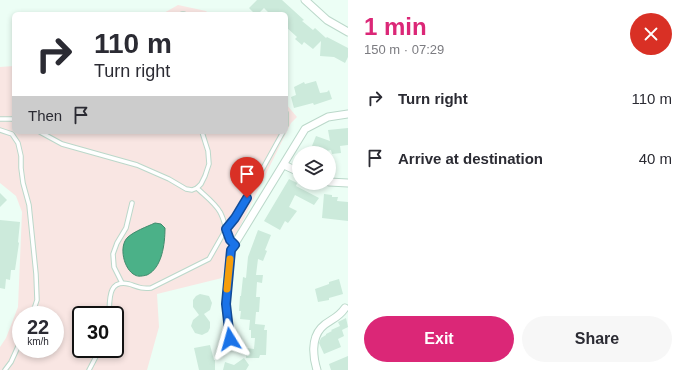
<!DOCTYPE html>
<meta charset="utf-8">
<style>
:root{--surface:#fff;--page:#f7f7f7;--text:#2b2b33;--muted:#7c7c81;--accent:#db2777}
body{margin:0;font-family:Helvetica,sans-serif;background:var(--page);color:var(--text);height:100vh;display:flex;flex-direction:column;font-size:15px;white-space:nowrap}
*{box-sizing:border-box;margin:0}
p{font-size:13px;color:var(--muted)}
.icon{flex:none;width:22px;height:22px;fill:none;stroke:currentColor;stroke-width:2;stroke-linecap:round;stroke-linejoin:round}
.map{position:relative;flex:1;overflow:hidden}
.details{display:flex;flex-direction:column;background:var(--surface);width:340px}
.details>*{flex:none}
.hud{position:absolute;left:12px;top:12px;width:276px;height:122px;border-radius:6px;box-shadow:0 2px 6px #0003;background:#fff;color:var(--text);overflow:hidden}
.fabs{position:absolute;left:292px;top:146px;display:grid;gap:8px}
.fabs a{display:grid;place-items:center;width:44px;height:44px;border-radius:50%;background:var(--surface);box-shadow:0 2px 6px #0003;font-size:20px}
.speed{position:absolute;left:12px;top:306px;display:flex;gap:8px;font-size:20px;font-weight:700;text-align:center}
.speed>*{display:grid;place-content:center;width:52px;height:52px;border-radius:50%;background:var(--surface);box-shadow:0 2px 6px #0003;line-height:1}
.speed small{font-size:10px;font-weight:400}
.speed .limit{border:2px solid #111;border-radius:6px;background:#fff;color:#111}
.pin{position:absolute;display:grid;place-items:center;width:34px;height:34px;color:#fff;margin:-41px -17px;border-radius:50% 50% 50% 0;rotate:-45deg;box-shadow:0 0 4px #0007}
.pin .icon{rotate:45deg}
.me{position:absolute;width:44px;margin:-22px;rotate:352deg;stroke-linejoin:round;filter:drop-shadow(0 0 3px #0008)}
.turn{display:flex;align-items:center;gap:14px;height:84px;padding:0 16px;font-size:18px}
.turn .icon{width:52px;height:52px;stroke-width:2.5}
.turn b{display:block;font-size:28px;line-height:34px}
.then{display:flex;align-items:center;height:38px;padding:0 16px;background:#0003;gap:8px;font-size:15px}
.round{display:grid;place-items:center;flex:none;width:42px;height:42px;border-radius:21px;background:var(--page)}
.overview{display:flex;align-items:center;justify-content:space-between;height:68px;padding:0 16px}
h1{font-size:24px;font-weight:800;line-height:30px;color:var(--accent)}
.cta{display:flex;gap:8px;margin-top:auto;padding:8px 16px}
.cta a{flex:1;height:46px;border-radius:24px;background:var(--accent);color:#fff;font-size:16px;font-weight:800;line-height:46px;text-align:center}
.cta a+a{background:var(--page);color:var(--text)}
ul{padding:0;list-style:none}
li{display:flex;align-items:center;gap:12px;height:60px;padding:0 16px}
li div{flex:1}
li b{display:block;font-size:15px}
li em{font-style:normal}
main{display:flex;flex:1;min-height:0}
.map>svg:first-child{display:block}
.green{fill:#f9e6e3;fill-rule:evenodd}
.water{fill:#4bb188;stroke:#408b6d}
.building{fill:#cceadb}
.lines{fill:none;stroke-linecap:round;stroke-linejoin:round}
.lane-casing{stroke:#bbd8ca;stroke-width:5.5}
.street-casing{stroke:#bbd8ca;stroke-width:9}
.lane{stroke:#fff;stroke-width:3.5}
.street{stroke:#fff;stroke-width:7}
.route-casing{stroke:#114b97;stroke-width:10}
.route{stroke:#1a73e8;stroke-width:7}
.slow{stroke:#f59e0b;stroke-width:7}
</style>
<main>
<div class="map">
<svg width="348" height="370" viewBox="0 0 348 370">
<rect width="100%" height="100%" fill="#ecfef5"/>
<!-- green -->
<g class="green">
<path d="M178 5 206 11 209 14H162Z"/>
<path d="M14 66V132H286V104L297 117 291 123 230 247 222 278 157 294 159 327 147 370H0V347L6 338 18 307 22 212 16 196 0 183V67ZM21 315H55V349H21ZM81 315H115V349H81Z"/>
</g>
<!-- water -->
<path class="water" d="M155 223 161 224 165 228C165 244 162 268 147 275 143 276 138 277 135 275 124 270 118 246 128 237 135 231 146 227 155 223Z"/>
<!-- building -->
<g class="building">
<path d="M257 0H282L304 20 302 21 313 30 315 28 326 38 327 37 348 48V57L345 63 334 57 320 56 321 41 313 49 304 42 302 45 295 39 297 37 286 27V14H270L264 8 258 14H255L249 8Z"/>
<path d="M316 81 320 93 327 92 329 90 332 99 314 105 313 103 294 108 291 97 296 95 294 87 304 82 305 84Z"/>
<path d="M348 128V145L340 146 341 153 332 154 331 150 322 152V150L312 146 316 136 330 141 328 130Z"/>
<path d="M289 179 297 183 296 186 319 198 314 205 295 195 289 207 297 211 288 223 285 221 280 230 264 221Z"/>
<path d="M0 193 7 200 0 207Z"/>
<path d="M324 194 332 195V197H338L337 201 348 202V221L322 218Z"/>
<path d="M0 220 20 222 18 242 19 243 15 270H11L10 280 6 279 5 289 0 288Z"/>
<path d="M258 230 271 235 265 250 267 251 263 261 258 259 256 275H263L262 283 257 282 256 297H260L259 312H256L255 324 265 325 264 330H267L266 355H260L259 358H246V348L254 349 255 338H251V330H249L250 320 240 319 241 311H239L240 296H241L243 277 246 278 248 257Z"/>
<path d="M339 279 343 294 329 298V300L318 302 315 289 329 284V282Z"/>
<path d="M200 294 209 296 212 303 210 310 204 314 210 322V328L208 332 202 335 195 333 191 326 193 320 199 315 193 307V300L196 296Z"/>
<path d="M346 318 348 327 342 330 344 336 338 339 341 347 324 354 319 343 321 338 326 335V334L332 331 331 330 340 326 338 322Z"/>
<path d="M210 345 214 360H215V370H199L194 348Z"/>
<path d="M348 356V370H331L329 364Z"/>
<path d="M244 358 249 365 246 370H223L225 362 234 365Z"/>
</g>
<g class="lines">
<defs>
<g id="lane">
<path d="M182 14H184"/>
<path d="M286 113V125"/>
<path d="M0 119H14"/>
<path d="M0 130 12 134 18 143 21 156V168L23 183 29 205 36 274 37 300 32 315"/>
<path d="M40 132 62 144 137 165 169 179 186 189 192 190 197 188 201 184 205 176 209 164 208 151 202 132"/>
<path d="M197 188C204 195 215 203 220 212 226 222 225 235 234 244"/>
<path d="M122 283 114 267 113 254 117 243 126 228 132 203"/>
<path d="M109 315C110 301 107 279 129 284 138 287 141 289 151 288L209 259 226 229 235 218 241 208 283 132"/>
<path d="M5 370 11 362 21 340"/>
<path d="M89 370 100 349"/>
</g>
<g id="street">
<path d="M305 0 327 20 348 32"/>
<path d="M284 165 299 172"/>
<path d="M329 182 348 183"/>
<path d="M230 339 226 304 231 250 305 129 328 117 348 114"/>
<path d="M317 370C313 357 311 339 321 328 329 319 337 320 345 308"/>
</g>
</defs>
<!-- lane casing -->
<use href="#lane" class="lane-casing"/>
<!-- street casing -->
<use href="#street" class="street-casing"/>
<!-- lane -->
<use href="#lane" class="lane"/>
<!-- street -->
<use href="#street" class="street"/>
</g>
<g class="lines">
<defs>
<path id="route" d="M230 339 226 304 231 250 235 245 230 240 226 229 235 218 247 198"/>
</defs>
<!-- route casing -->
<use href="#route" class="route-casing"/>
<!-- route -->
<use href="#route" class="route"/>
<!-- slow -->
<path class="slow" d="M227 289 230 259"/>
</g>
</svg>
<div class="fabs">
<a><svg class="icon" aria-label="layers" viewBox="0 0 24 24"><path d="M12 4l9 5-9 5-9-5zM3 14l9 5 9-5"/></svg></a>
</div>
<div class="speed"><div>22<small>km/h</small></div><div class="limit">30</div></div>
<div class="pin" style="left:247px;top:198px;background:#d93025"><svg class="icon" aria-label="arrive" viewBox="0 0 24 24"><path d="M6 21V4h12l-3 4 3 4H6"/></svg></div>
<svg class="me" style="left:230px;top:339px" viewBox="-20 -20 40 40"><path d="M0-17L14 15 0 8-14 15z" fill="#1a73e8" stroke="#fff" stroke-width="4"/></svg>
<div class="hud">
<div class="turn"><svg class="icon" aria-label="right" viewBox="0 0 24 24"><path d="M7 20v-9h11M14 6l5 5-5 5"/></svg><div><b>110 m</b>Turn right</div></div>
<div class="then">Then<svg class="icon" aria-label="arrive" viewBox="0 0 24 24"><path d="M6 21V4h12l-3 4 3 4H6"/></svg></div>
</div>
</div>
<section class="details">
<div class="overview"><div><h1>1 min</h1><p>150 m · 07:29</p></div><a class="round" style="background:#d93025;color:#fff"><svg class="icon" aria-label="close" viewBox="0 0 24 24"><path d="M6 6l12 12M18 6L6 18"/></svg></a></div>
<ul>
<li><svg class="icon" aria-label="right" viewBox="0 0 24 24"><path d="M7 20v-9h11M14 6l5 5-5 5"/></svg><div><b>Turn right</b></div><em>110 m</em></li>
<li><svg class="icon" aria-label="arrive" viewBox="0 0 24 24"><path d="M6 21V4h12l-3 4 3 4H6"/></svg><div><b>Arrive at destination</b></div><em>40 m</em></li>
</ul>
<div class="cta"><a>Exit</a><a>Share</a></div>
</section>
</main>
